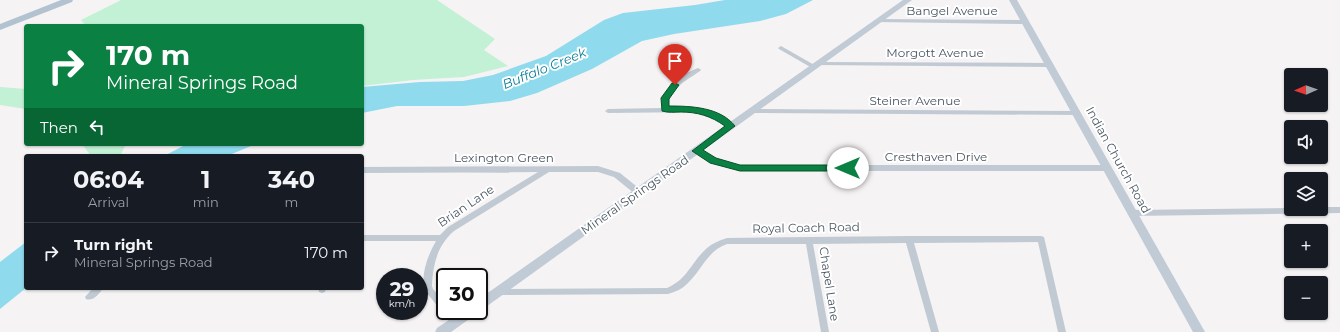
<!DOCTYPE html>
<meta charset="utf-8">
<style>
:root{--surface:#171b24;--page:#20242c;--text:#f1f3f6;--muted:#9ea1a6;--line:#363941}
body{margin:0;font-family:Montserrat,sans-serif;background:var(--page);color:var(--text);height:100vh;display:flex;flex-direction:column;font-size:15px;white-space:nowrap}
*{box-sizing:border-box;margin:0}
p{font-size:13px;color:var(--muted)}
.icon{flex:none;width:22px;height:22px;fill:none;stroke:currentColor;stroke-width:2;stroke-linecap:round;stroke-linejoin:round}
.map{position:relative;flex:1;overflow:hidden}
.panel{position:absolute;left:24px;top:154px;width:340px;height:136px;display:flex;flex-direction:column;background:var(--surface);border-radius:4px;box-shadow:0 1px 3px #0004}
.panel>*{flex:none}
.top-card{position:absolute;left:24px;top:24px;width:340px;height:122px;border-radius:4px;box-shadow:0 1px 3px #0004;background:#0b8043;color:#fff;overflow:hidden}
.needle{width:26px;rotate:268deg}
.fabs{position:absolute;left:1284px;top:68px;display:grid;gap:8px}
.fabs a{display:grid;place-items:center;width:44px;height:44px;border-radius:4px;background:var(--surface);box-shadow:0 1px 3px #0004;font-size:20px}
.speed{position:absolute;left:376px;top:268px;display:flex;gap:8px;font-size:20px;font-weight:700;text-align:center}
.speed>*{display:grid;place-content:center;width:52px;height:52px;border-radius:50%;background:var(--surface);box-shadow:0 1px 3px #0004;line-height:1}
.speed small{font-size:10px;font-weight:400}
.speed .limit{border:2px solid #111;border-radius:6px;background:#fff;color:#111}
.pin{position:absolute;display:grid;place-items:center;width:34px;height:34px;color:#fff;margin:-41px -17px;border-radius:50% 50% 50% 0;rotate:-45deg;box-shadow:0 0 4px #0007}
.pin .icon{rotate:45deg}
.me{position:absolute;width:44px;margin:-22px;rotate:270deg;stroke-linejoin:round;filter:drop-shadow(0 0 3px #0008)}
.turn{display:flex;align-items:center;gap:14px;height:84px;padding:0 16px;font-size:18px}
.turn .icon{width:52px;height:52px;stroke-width:2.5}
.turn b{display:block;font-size:28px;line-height:34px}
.then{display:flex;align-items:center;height:38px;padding:0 16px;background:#0003;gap:8px;font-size:15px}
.eta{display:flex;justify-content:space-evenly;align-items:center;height:68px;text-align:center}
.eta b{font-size:24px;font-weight:700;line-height:28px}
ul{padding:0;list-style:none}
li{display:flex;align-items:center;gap:12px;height:60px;padding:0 16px;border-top:1px solid var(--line)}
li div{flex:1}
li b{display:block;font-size:15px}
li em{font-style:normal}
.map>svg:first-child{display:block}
.green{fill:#c3f1d5}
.water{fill:#90daee}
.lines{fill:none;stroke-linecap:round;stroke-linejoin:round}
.street{fill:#c1cad2;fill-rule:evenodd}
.secondary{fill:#c1cbd6;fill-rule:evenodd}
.primary{fill:#b3c2d1;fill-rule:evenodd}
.route{fill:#0b8043;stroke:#07532c}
.labels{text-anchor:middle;stroke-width:4;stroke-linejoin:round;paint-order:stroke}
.street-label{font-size:12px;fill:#4a5661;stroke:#fff}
.water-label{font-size:13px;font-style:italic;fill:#0c7c9b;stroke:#fff}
</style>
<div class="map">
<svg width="1340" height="332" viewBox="0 0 1340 332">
<rect width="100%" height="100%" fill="#f5f3f3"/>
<!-- green -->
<g class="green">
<path d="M121 0H437L495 39 484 50 508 66 464 77 413 80 362 86V26H86L81 20Z"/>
<path d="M0 87 26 89V109L0 105Z"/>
<path d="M82 144H126L120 156H91Z"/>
</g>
<!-- water -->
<g class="water">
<path d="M725 0H813L786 14 760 21 674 34 642 41 592 69 537 93 510 101 464 106H397L362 113V87L420 82 463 81 493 75 546 56 604 20 623 13 695 5Z"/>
<path d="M187 144H256L227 156H164Z"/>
<path d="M26 242V288L0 309V262Z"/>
</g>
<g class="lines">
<!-- street -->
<g class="street">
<path d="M878 19 1025 20 1028 22 1025 24 876 22V20Z"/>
<path d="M781 46 816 66 817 67 814 69 812 68 779 49 778 48Z"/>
<path d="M819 62 1050 63 1053 65 1050 67 817 65 816 64 817 63Z"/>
<path d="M698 68 700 69 701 70 700 71C686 81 668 89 668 108H697L712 112 732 125 733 127 732 129H728L710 116 697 112 608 113 605 111 608 109 662 108C662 89 681 74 698 68Z"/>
<path d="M750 109 1077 111 1080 113 1077 115 752 113H750L749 111Z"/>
<path d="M694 149H698L715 159 740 165H1107L1111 168 1107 171H740L711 163 694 153 693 151Z"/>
<path d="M598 166 620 173 641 190 642 192 641 194H635L614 177 598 172H549L454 231C437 246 433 264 432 286L433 289 445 303V311H452L460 322 459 325 456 326 453 325 426 292C419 277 428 255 436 241H362V235H440L448 227 538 172 362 173V167Z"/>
<path d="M1321 207H1340V213L1132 216 1129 215 1128 213 1129 211 1132 210 1291 208V209H1321Z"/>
<path d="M909 236H1041L1044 237 1066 332H1058L1038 242 914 243 939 332H931L906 243 813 244 829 332H821L806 244H727C707 251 702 270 687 284 682 289 675 292 668 294L498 295 495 294 494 292 495 290 498 289 667 288C688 279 692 261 707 248 713 243 720 240 727 238Z"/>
<path d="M93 288H103C100 293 93 302 86 299L85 297Z"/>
<path d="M318 288H326L325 292 322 293 319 292Z"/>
</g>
<!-- secondary -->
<g class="secondary">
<path d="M903 0H912L483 309 479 310V299Z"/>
<path d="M1009 0H1017L1205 332H1193Z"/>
<path d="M462 311H477L475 315 451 332H435L437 328Z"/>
</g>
<!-- primary -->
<path class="primary" d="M61 0H73L72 2 0 30V24Z"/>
</g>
<!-- route -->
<path class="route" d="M672 83H675L679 85 669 99V106C691 106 720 107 735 126L703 150 716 158 740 165H848L853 168 848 171H740L710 163 692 151 725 126C711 116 697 112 681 112 675 112 668 113 662 111L661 98Z"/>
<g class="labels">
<!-- street labels -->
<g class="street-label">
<text x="952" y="15">Bangel Avenue</text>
<text x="935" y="57">Morgott Avenue</text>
<text x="915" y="105">Steiner Avenue</text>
<text x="936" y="161">Cresthaven Drive</text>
<text x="504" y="162">Lexington Green</text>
<text transform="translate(1118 160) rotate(61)" y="4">Indian Church Road</text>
<text transform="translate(635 195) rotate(-35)" y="4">Mineral Springs Road</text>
<text transform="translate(466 206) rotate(-34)" y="4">Brian Lane</text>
<text transform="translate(806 228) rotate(-1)" y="4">Royal Coach Road</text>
<text transform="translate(829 284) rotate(81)" y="4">Chapel Lane</text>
</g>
<!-- water labels -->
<g class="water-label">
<text transform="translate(544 68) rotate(-22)" y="5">Buffalo Creek</text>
</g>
</g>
</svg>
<div class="fabs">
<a><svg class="needle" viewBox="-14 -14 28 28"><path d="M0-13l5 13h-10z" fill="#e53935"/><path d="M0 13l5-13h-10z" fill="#9ea1a6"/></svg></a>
<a><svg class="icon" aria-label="sound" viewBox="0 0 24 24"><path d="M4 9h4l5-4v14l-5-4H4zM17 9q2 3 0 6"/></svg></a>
<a><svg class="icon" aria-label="layers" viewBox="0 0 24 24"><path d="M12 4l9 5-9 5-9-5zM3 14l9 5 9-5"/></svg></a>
<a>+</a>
<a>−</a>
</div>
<div class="speed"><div>29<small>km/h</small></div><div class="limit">30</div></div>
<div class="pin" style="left:675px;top:85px;background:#d93025"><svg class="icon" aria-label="arrive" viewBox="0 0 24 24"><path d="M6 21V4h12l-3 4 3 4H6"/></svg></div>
<svg class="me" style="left:848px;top:168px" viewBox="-20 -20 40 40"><circle r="19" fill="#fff"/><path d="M0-13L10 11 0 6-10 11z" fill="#0b8043"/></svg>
<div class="top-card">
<div class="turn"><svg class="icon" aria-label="right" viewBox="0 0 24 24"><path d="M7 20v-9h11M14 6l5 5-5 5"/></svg><div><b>170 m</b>Mineral Springs Road</div></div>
<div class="then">Then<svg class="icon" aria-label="left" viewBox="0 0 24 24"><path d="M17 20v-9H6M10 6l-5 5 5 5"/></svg></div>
</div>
<section class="panel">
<div class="eta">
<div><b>06:04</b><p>Arrival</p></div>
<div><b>1</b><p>min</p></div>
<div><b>340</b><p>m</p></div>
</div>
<ul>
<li><svg class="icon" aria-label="right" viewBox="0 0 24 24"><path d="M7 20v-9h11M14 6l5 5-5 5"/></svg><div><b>Turn right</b><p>Mineral Springs Road</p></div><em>170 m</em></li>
</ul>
</section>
</div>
